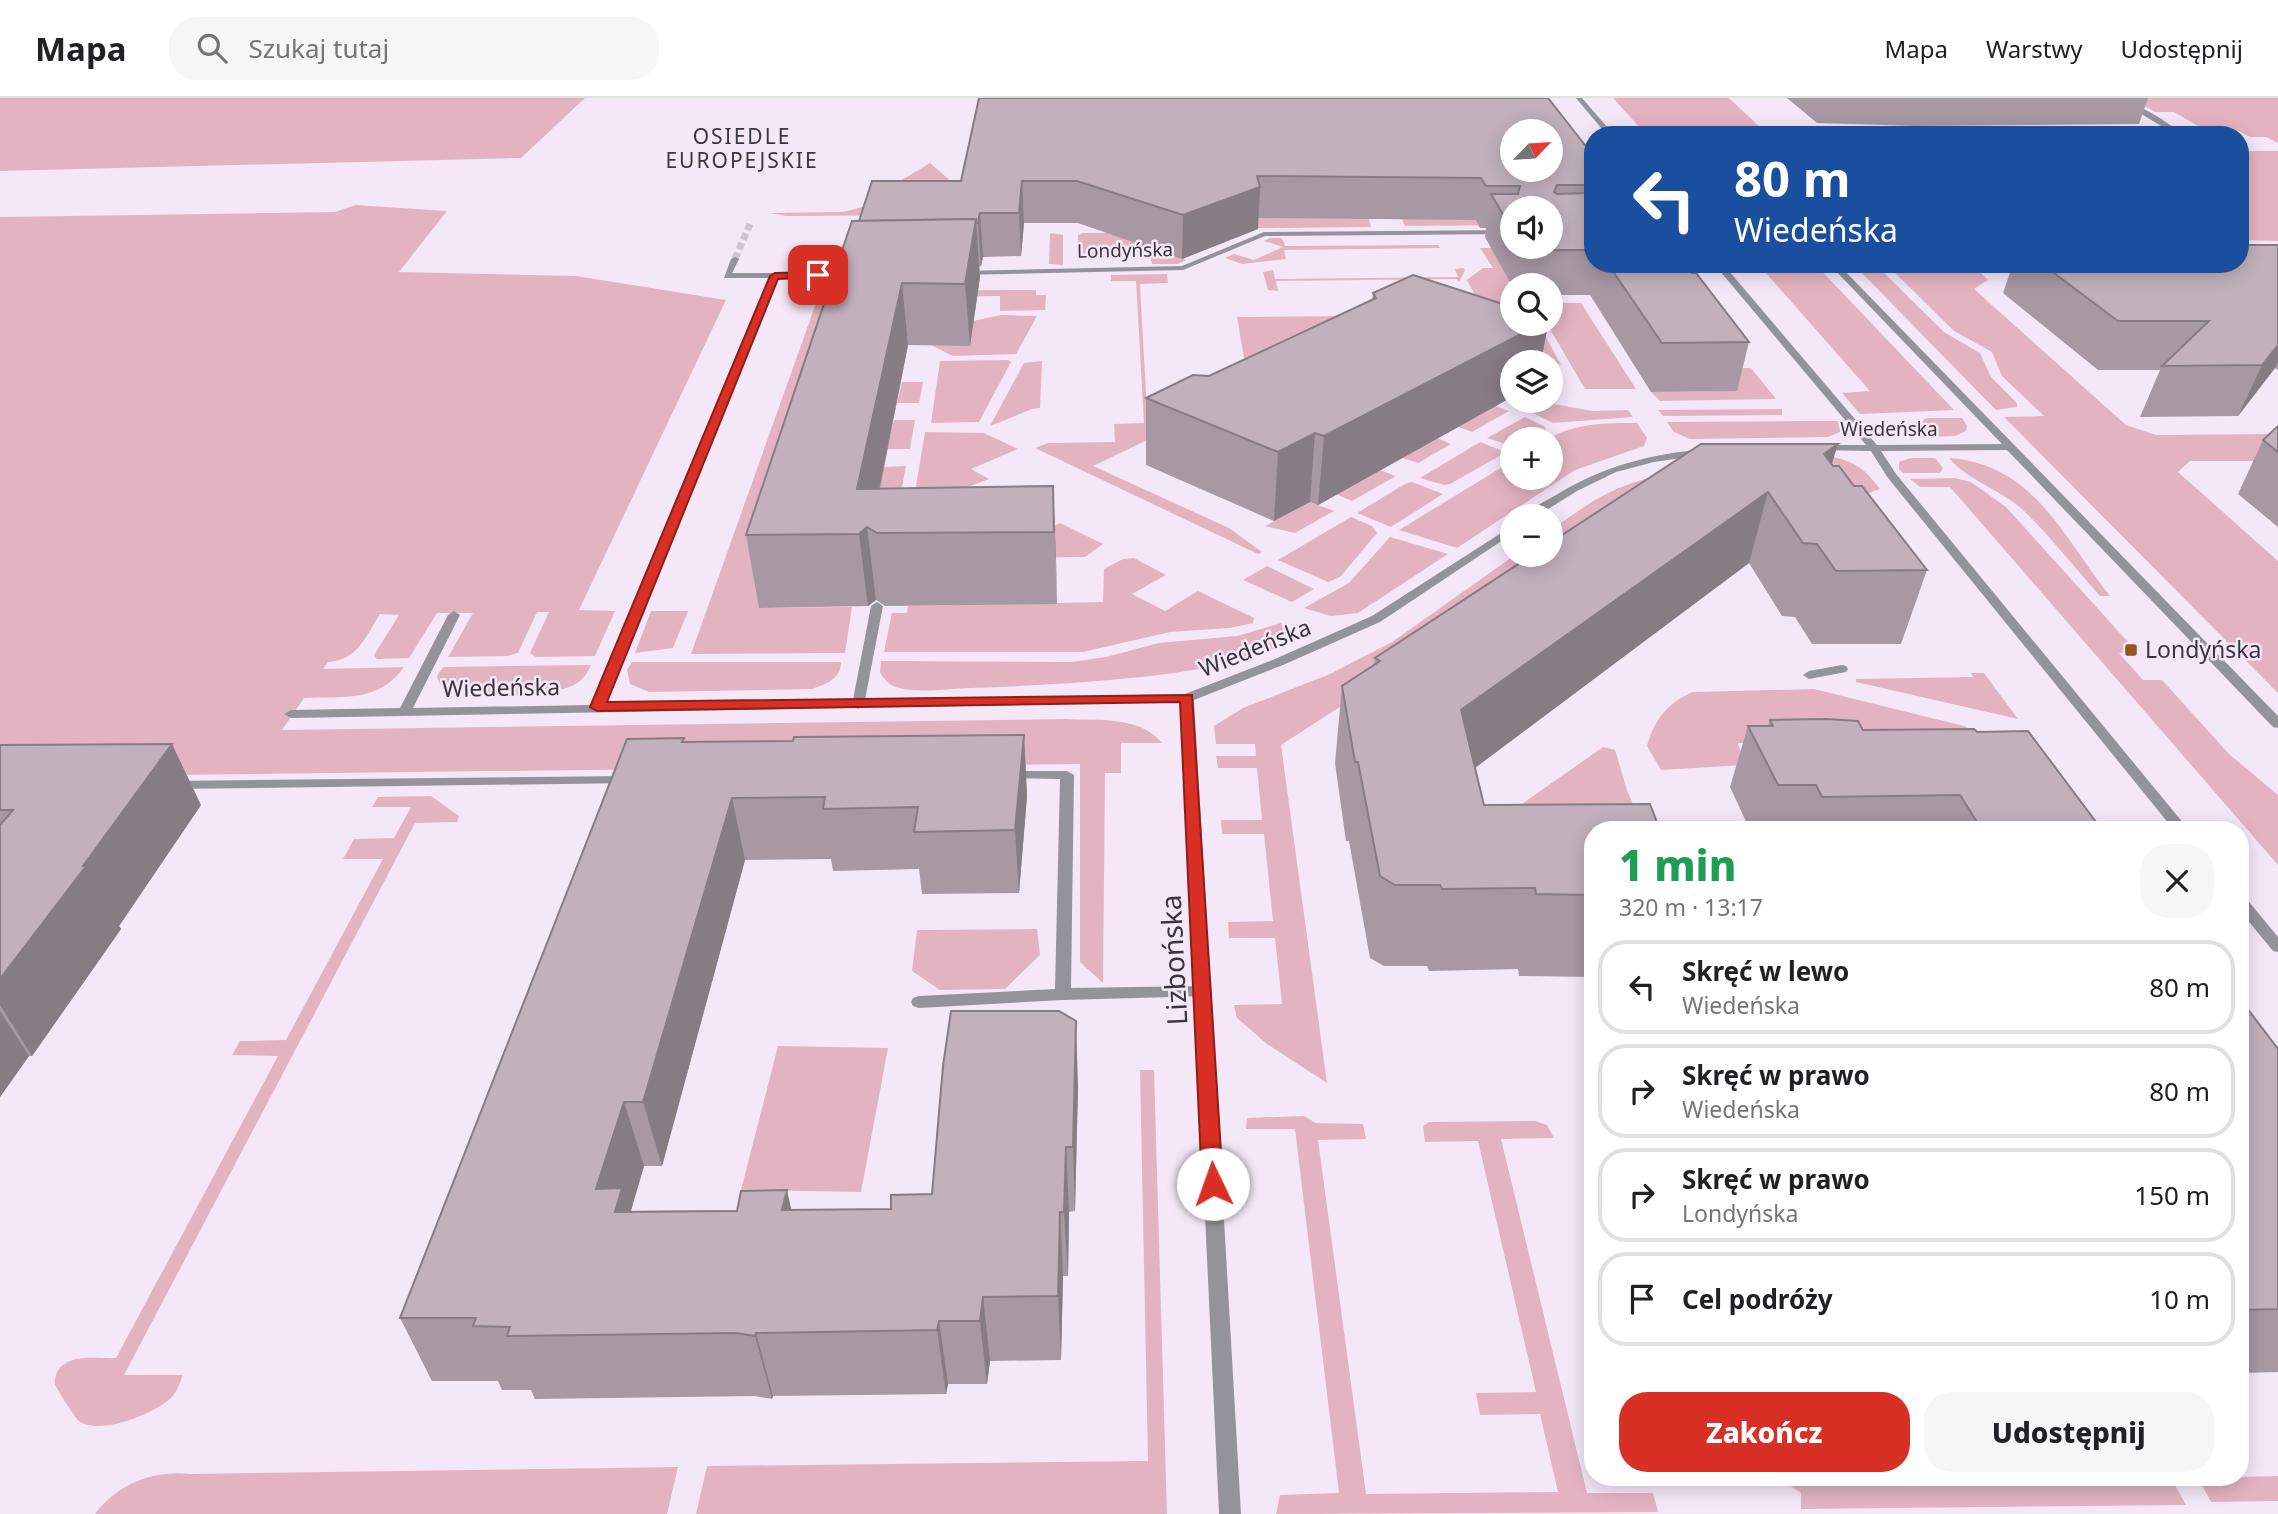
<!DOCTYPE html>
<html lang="pl">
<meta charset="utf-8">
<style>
:root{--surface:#fff;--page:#f6f6f6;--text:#202124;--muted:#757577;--line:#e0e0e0;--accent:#d93025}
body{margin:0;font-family:"Noto Sans",sans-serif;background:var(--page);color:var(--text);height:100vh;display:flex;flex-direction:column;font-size:26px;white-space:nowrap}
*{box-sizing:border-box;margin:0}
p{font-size:23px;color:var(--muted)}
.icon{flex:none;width:38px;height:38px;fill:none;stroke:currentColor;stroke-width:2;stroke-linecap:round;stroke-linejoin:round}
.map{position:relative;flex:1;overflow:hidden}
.side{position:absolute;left:1584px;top:723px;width:665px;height:665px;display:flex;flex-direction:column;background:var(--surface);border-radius:28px;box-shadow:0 4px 18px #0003}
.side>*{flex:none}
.banner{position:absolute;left:1584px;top:28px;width:665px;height:147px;border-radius:28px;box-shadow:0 4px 18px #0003;background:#1a4fa0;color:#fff;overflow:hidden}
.needle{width:46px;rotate:65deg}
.buttons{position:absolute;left:1500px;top:21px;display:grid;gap:14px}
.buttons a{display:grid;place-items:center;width:63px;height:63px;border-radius:50%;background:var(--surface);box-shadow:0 4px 18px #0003;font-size:35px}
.pin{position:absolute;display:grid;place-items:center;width:60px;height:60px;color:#fff;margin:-30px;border-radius:14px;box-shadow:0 4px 10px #0006}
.me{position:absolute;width:77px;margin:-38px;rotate:357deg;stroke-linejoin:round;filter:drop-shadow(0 0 5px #0008)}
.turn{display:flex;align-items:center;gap:24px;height:147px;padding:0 35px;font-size:32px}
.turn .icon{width:91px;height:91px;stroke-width:2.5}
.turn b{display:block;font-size:49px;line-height:60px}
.round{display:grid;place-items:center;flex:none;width:74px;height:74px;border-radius:28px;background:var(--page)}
.head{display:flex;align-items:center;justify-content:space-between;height:119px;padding:0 35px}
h1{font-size:42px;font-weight:800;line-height:52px;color:#1e9e55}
.primary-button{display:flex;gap:14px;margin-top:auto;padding:14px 35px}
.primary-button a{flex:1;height:80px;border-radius:28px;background:var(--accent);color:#fff;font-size:28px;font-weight:800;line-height:80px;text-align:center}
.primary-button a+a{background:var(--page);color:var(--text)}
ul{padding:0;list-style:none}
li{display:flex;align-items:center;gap:21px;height:94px;margin:0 14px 10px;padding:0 21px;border:4px solid var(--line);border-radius:28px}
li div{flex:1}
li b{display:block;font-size:26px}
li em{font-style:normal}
header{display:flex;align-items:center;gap:42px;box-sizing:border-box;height:98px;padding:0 35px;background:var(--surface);border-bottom:2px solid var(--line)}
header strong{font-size:33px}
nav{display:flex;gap:38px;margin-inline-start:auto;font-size:24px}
.search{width:490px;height:63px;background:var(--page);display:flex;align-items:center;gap:18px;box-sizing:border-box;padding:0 24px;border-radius:28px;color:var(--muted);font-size:26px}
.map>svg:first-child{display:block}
.green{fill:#e4b3c2}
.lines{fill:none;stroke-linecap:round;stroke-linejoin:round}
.street-tunnel{stroke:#cfc4d2;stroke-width:7;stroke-dasharray:7 3.5;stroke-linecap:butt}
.lane{fill:#94929a;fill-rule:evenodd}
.street{fill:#94929a;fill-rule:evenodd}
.wall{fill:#a798a3;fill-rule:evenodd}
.shaded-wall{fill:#887c84}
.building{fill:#c2b1bd;stroke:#887c84;stroke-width:2;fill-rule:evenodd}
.route{fill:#d93025;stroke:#8d1f18;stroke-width:2}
.poi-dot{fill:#94561b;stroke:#f4e8f8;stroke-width:2.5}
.labels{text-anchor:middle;stroke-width:5;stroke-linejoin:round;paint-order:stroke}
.far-street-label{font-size:19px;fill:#3a353b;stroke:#f4e8f8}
.far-quarter-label{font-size:21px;letter-spacing:2px;fill:#3a353b;stroke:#f4e8f8}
.street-label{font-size:23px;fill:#3a353b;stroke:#f4e8f8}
.poi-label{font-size:23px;fill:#3a353b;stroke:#f4e8f8;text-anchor:start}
.near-street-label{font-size:28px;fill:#3a353b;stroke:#f4e8f8}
</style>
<header>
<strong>Mapa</strong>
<div class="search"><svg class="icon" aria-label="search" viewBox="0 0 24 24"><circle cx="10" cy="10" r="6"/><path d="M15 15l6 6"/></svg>Szukaj tutaj</div>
<nav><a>Mapa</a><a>Warstwy</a><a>Udostępnij</a></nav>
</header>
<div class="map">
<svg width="2278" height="1416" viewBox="0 0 2278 1416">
<rect width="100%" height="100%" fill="#f4e8f8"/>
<!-- green -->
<g class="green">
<path d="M0 0H585L521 60 0 73Z"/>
<path d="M1613 0H1729L1762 31H1780L1784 37H1727L1720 34 1623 37 1620 33H1643Z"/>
<path d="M2120 0H2278V45L2266 39H2250L2239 33H2210L2215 37H2198L2185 31H2203L2174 14H2155L2143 7Z"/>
<path d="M2240 53H2278V143L2240 142Z"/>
<path d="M930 65 953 85 934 117 786 118 770 115 843 114 874 106 892 88Z"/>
<path d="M355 107 447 113 399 174 576 178 726 202 579 512 615 513 595 558 536 559 530 555 549 514H537L518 555 507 558 448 559 473 515H437L409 560 377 561 374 557 399 517 380 516C366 538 357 563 328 564L323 571 404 569C379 605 343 598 304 600L282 632 1065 621C1097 623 1140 617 1162 645H1121V675H1105L1103 885 1080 864V666L0 679V119L335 114Z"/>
<path d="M1511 118 1512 127 1405 128 1401 119Z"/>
<path d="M1368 119 1371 129 1258 130 1255 120Z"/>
<path d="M1239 134 1160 153 1186 162 1178 166H1152L1150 157 1078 158V137L1082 135Z"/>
<path d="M1050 135 1063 137V167L1049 166Z"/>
<path d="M1270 140H1282L1285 148 1438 147 1440 150 1284 152 1286 161 1242 166 1225 160 1234 156 1254 162 1283 149 1264 143Z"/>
<path d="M1480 150H1506L1505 174 1512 188V226H1539L1561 267 1544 260H1521L1489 223 1467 182 1483 170H1493Z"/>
<path d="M1758 166H1815L1954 312 1860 316 1842 295 1870 293Z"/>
<path d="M1853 166 1878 169 1944 234 1980 255 1991 279 2017 305V309L1996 312Z"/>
<path d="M1889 166H2240L2278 171 1979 173 1988 182 1974 191 2126 327 2156 337 2278 336V363H2190L2178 374 2278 463V595L2004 319 2044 318 2002 278 1992 254 1954 233 1889 169Z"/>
<path d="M1463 170 1465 172 1459 184 1457 181 1276 183 1278 193 1268 192 1263 174 1273 172 1275 181 1458 179 1455 171Z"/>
<path d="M1167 176 1168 185 1140 186 1147 313 1164 334 1093 368 1229 430 1262 454 1258 456 1035 350 1048 345 1115 344 1114 326 1144 325 1136 183H1111V177Z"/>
<path d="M1036 192V197H1046L1045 212 1000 213V198L886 199 849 193Z"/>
<path d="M820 194 854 210 760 510 852 509 845 555 691 556Z"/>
<path d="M1551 205H1581L1636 291H1585L1547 226H1550Z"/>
<path d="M1001 217 1037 218 1016 256 953 258 931 247H970L973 223Z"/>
<path d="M1452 217 1251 301 1237 219Z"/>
<path d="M1008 262 1011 264 979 324 931 325 940 263Z"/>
<path d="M1042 263 1040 310 1032 311 990 328 1024 265Z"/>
<path d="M1712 270H1751L1776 301 1660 303 1651 294 1716 293Z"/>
<path d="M902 284H923L919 305H897Z"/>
<path d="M1487 305 1509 313 1472 334 1450 326Z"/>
<path d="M1548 305 1593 313 1628 312 1633 319 1553 325 1531 314Z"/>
<path d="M1782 311V317L1663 318 1658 312Z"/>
<path d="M1525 319 1544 328 1546 332 1530 341H1512V348L1487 340Z"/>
<path d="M1927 320H1962L1967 328 1966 333 1955 338 1929 339 1918 325Z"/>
<path d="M894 322H915L910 351H887Z"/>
<path d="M1837 323 1841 327 1840 334 1828 339 1690 341 1674 334 1667 324Z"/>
<path d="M1637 325 1647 340 1644 348 1575 372 1457 450 1399 432 1512 363V380H1550V341H1548C1575 325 1606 325 1637 325Z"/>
<path d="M925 334 984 335 1018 351 971 371 989 381 965 390 909 430Z"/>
<path d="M1428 336 1451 346 1418 365 1403 360Z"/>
<path d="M1480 344 1500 352 1503 356 1450 386 1444 387 1420 380Z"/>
<path d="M1833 359C1856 364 1866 372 1880 391L1869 395 1745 398 1391 576 1281 647 1327 985 1267 946 1237 920 1234 907 1282 906 1275 840H1229L1228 824 1273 823 1264 736H1222L1221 722H1262L1257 670H1218L1216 658H1256L1255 646H1216L1214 628 1243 610 1330 576 1392 544 1515 457H1550L1551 432C1574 416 1597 398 1624 388 1687 364 1766 365 1833 359Z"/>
<path d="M1910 360H1935L1943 370 1940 375H1903L1899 371V364Z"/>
<path d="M1949 360C2034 366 2063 439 2110 498H2100C2075 470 2051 439 2024 413 2002 392 1968 383 1949 360Z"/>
<path d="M906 368 901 395H878L884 369Z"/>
<path d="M1372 369 1396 378 1352 403 1329 393Z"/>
<path d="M1955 380 1971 384 2006 409 2137 554 2119 555 2143 582H2162L2229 656 2278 697V767L1950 389H1920L1910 381Z"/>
<path d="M1412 384 1443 396 1391 429 1357 415 1405 386Z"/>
<path d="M1310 404 1334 413 1295 435 1265 428Z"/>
<path d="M1351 419 1372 428 1377 435 1340 479 1328 484 1278 462Z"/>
<path d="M1060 425 1103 446 1085 459 1003 460 1024 441Z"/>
<path d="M1390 439 1448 456 1358 515 1331 518 1304 510 1349 485Z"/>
<path d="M1134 460 1166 477 1132 496 1165 513 1198 493 1254 520 1253 525 1230 530 1170 534 1083 554H884L892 515H907L908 508 1103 504 1104 471 1123 461Z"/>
<path d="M1267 468 1314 491 1292 504 1243 482Z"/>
<path d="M651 513H688L673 550 635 555Z"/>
<path d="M1281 525 1288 536C1275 580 1014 589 968 590 947 591 920 595 899 590 890 588 884 582 880 574L881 563 1071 564 1106 559 1159 545 1237 538Z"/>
<path d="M632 564H841C841 581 826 586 812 591L649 594 630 586 627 572Z"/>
<path d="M591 567C587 576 583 582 574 587 554 598 471 602 450 594 442 591 439 586 437 578L443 569Z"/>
<path d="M1971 575H1984L2018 621 1856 584V581L1973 579Z"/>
<path d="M1814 591 1964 628 1973 633 1827 644 1738 645 1744 667 1661 672 1647 648C1654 622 1668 604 1693 594Z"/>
<path d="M1603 649 1615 652 1627 692 1639 720 1592 732 1505 718Z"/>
<path d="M431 698 459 718 457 724 415 725 124 1277H183C180 1285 177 1294 170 1301 153 1316 99 1338 79 1323 75 1320 56 1290 55 1286 54 1280 57 1271 63 1267 77 1256 100 1261 116 1260L278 958 232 957 240 943 286 942 383 761H343L354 741 394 740 411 709H372L378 699Z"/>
<path d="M1037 831 1040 857 1005 891 940 892 912 873 917 832Z"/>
<path d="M778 948 888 950 861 1094 741 1092Z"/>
<path d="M1140 972H1154L1167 1416H696L707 1368 1148 1363Z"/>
<path d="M1304 1018 1316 1025 1363 1026 1366 1041 1318 1042 1366 1396 1558 1394 1540 1316 1480 1317 1476 1295 1536 1294 1478 1043 1425 1044 1423 1028 1429 1024 1535 1023 1547 1027 1554 1040 1501 1041 1587 1395H1653L1658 1414 1276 1416 1280 1397 1339 1395 1295 1031H1246L1247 1020Z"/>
<path d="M678 1369 667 1416H95C118 1386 153 1372 190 1376Z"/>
<path d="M2278 1378V1403L2211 1404 2198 1380Z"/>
<path d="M1777 1379H1810L1820 1386 2171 1380 2186 1407 1801 1411V1395Z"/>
</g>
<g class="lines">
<!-- street-tunnel -->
<path class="street-tunnel" d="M735 161 750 126"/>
<!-- lane -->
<g class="lane">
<path d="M877 504 883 508 864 607 858 611 852 607 871 508Z"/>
<path d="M1842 567 1846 568 1848 571 1846 574 1809 581 1803 577 1809 573Z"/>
<path d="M1009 673H1067L1074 677 1071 890 1202 888 1208 890 1210 894 1208 898 1063 902 919 910 913 908 911 904 913 900 919 898 1055 891 1060 681 1004 680 1002 677 1004 674Z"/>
<path d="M629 678 636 682 634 685 173 691 166 687 173 683Z"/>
</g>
<!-- street -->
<g class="street">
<path d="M1576 0H1582L1614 37H1607Z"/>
<path d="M2105 0C2132 0 2163 21 2184 37H2176L2130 9Z"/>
<path d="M1512 132V136L1265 138 1183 172 960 177 956 175 960 173 1182 168 1264 134Z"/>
<path d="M735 159 739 161 732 175H852L856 177 852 179 778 180 604 607 1185 596 1275 561 1372 518 1512 428V436L1380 524 1283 567 1194 602 1241 1416H1219L1181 604 291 620 284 616 291 612 400 610 448 517 454 513 460 517 413 610 591 607 770 180H724L731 161Z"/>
<path d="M1714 166H1723L1877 347 2002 346 1829 166H1838L2278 618V630L2273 629 2007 352 1881 353 1896 376 2189 732H2174L1888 380 1871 353 1816 352 1815 350 1820 347H1866Z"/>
<path d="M1705 351 1710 354 1709 356 1654 364 1616 374 1577 393 1537 418H1525C1533 409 1545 403 1556 397 1603 368 1651 356 1705 351Z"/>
<path d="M2240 798 2245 799 2278 839V854L2273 853 2240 813Z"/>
</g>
</g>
<!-- wall -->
<g class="wall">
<path d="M1787 0H2148L2139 26 1915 28 1817 25Z"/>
<path d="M1592 56V166H1686L1692 175 1749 244 1737 293 1651 294 1590 197H1550V187H1512V188L1485 139 1486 130H1480L1476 122 1258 120V131L1182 161 1078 125H1024L1021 158 983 159 981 168 979 169 980 179 970 248 908 247 880 391 1053 388 1057 506 885 508 876 502 868 508 759 510 746 437 859 123 961 83ZM1512 110 1550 149H1512Z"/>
<path d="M2278 147V272L2275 270 2238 318 2140 319 2160 272H2098L2003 195 2013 166H2240Z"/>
<path d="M1373 195 1548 226 1541 264H1512V299L1318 407 1310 404 1274 423 1146 367V300L1209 278 1372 202Z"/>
<path d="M2278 328V429L2238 396 2263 342Z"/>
<path d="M1832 366 1854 388 1927 472 1901 546H1812L1795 519 1782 518 1749 465 1475 670 1484 707 1592 732V879L1519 878 1518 871 1429 873 1427 868H1384L1370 860 1349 743H1346L1335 665 1342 588 1374 567 1375 560Z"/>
<path d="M1770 622 1863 632 1977 634 2102 732H1750L1730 689 1748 628H1768Z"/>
<path d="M1024 637 1027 698 1019 795 922 796 919 771 833 773 831 761 745 762 662 1068H644L631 1113 891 1111 932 1096 1078 988 1075 1113 1069 1114 1068 1178H1063L1061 1262 990 1263 987 1286H948L946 1296 773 1298 772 1301 754 1298 535 1301 531 1292H502L498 1283H432L400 1220 684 644 793 643Z"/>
<path d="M0 647 201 707 119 828 121 831 32 958H29L0 999Z"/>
<path d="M2240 901 2278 951V1274L2240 1275Z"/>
</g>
<!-- shaded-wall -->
<g class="shaded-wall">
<path d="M1022 83 1024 125 1021 158 1019 115Z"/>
<path d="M1260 89 1258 131 1182 161 1183 117Z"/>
<path d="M980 115 983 159 981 168 978 125Z"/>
<path d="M976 121 980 179 970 248 965 186Z"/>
<path d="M902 185 908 247 871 432 867 429 876 502 868 508 859 436 857 391Z"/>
<path d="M1540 226H1548L1541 264H1512V299L1318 407 1324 338Z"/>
<path d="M2278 247V264L2275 270 2238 318 2262 267Z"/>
<path d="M1315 335 1310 404 1274 423 1278 354Z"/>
<path d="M1838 346 1817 415 1824 356Z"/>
<path d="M1053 388 1056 459 1057 506Z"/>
<path d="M1768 394 1749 465 1448 690 1461 612Z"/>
<path d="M1024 637 1027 698 1019 795 1015 732Z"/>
<path d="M172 646 201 707 119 828 121 831 32 958 0 907V881Z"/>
<path d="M732 700 745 762 662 1068 643 1004Z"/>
<path d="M0 913 29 958 0 999Z"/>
<path d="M1076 923 1078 988 1075 1113 1073 1049Z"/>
<path d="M624 1004 644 1068 630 1115 643 1155 596 1091Z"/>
<path d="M1066 1049 1069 1114 1068 1178 1064 1114Z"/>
<path d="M787 1092 801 1156 782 1112Z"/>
<path d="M1060 1114 1063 1178 1061 1262 1058 1198Z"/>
<path d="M983 1199 990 1263 987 1286 980 1223Z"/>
<path d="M939 1223 948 1286 946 1296 937 1232Z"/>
<path d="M756 1235 773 1298 772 1301 755 1238Z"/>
</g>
<!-- building -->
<g class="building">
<path d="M979 0H1548L1592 56V87H1557L1554 94 1557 96 1592 95V152H1524L1522 149H1550V110H1512V132L1491 96H1518L1520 88H1486L1481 80 1257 78 1260 89 1183 117 1077 83H1022L1019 115H980L978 125H976V121L859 123 872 83H961ZM1512 33H1550V72H1512Z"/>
<path d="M976 121 965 186 902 185 857 391 1053 388 1054 434 877 435 867 429 859 436 746 437 852 123Z"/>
<path d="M2240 147H2278V247L2262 267 2162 268 2209 223H2118L2042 166H2240Z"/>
<path d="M1608 166H1686L1692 175H1696L1749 244 1662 245Z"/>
<path d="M1413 177 1512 209V226H1540L1324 338 1315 335 1278 354 1146 300 1193 277 1209 278 1376 200 1373 195Z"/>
<path d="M2278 328V354L2263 342Z"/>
<path d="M1701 346H1838L1824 356 1833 368H1839L1854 388H1862L1927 472 1836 473 1817 446 1803 445 1768 394 1461 612 1484 707 1650 706 1660 732H1592V797L1536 796 1535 790 1442 791 1440 787H1395L1380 778 1358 664H1355L1342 588 1380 563 1375 560 1532 457H1550V445Z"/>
<path d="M1826 621 1858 623 1863 632 1974 631 1977 634 2028 633 2102 732H1982L1960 697 1822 699 1816 687H1778L1748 628H1773L1770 622Z"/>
<path d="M1024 637 1015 732 914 734 918 709 823 711 825 699 732 700 643 1004H624L596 1091 622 1090 615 1114 737 1113 741 1093 787 1092 782 1112 891 1111V1097L932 1096 943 968 951 913H1059L1076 923 1073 1049H1066L1064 1114H1060L1058 1198 983 1199 980 1223H939L937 1232 756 1235 755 1238 736 1235 507 1238 510 1229 473 1228 476 1220H400L627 641 684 640 682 644 793 643 794 639Z"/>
<path d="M172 646 83 768H86L0 881V727L13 712H0V647Z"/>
<path d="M2240 901 2278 951V1211L2240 1212Z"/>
</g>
<!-- route -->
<path class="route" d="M818 174 822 177 821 179 778 181 607 604 1192 597 1223 1086 1220 1092 1213 1095 1205 1092 1202 1086 1180 604 597 613 590 609 770 178 775 175Z"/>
<!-- markers -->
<rect class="poi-dot" x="2124" y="545" width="14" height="14" rx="3.5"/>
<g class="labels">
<!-- far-street labels -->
<g class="far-street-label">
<text transform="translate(1125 152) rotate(-1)" y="7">Londyńska</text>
<text x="1889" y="338">Wiedeńska</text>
</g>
<!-- far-quarter labels -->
<g class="far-quarter-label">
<text x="742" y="46">OSIEDLE<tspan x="742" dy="24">EUROPEJSKIE</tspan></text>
</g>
<!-- street labels -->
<g class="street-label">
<text transform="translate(1255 550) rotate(-22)" y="8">Wiedeńska</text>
<text transform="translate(501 590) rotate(-1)" y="8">Wiedeńska</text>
</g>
<!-- poi labels -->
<g class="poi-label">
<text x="2145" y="560">Londyńska</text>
</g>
<!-- near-street labels -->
<g class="near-street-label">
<text transform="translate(1174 862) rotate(-93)" y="10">Lizbońska</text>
</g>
</g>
</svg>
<div class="buttons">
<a><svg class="needle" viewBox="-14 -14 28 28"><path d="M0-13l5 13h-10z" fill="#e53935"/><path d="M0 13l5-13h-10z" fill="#757577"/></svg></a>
<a><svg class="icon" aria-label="sound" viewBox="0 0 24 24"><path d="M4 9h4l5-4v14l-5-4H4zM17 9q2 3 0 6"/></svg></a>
<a><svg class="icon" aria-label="search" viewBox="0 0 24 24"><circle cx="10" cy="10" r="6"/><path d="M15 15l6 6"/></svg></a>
<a><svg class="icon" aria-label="layers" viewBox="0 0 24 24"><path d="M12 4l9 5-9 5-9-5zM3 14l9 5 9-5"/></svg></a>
<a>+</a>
<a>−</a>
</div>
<div class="pin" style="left:818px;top:177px;background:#d93025"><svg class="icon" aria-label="arrive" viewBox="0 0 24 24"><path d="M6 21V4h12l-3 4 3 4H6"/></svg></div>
<svg class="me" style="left:1213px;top:1086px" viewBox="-20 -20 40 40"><circle r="19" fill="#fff"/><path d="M0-13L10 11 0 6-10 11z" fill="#d93025"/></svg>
<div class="banner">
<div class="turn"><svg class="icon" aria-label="left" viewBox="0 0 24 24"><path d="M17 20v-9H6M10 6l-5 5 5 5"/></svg><div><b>80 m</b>Wiedeńska</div></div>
</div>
<section class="side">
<div class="head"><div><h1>1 min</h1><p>320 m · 13:17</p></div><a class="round"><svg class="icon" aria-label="close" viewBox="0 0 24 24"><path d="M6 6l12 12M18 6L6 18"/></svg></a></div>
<ul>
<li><svg class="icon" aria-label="left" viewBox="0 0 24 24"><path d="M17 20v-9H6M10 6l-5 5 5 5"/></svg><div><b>Skręć w lewo</b><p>Wiedeńska</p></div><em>80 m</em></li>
<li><svg class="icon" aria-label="right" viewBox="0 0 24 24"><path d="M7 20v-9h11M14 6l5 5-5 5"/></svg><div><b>Skręć w prawo</b><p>Wiedeńska</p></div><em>80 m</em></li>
<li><svg class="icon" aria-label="right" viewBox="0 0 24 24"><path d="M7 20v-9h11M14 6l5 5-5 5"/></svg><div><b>Skręć w prawo</b><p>Londyńska</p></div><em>150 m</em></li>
<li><svg class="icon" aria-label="arrive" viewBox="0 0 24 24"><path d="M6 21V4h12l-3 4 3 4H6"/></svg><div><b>Cel podróży</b></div><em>10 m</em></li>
</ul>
<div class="primary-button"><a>Zakończ</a><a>Udostępnij</a></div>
</section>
</div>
